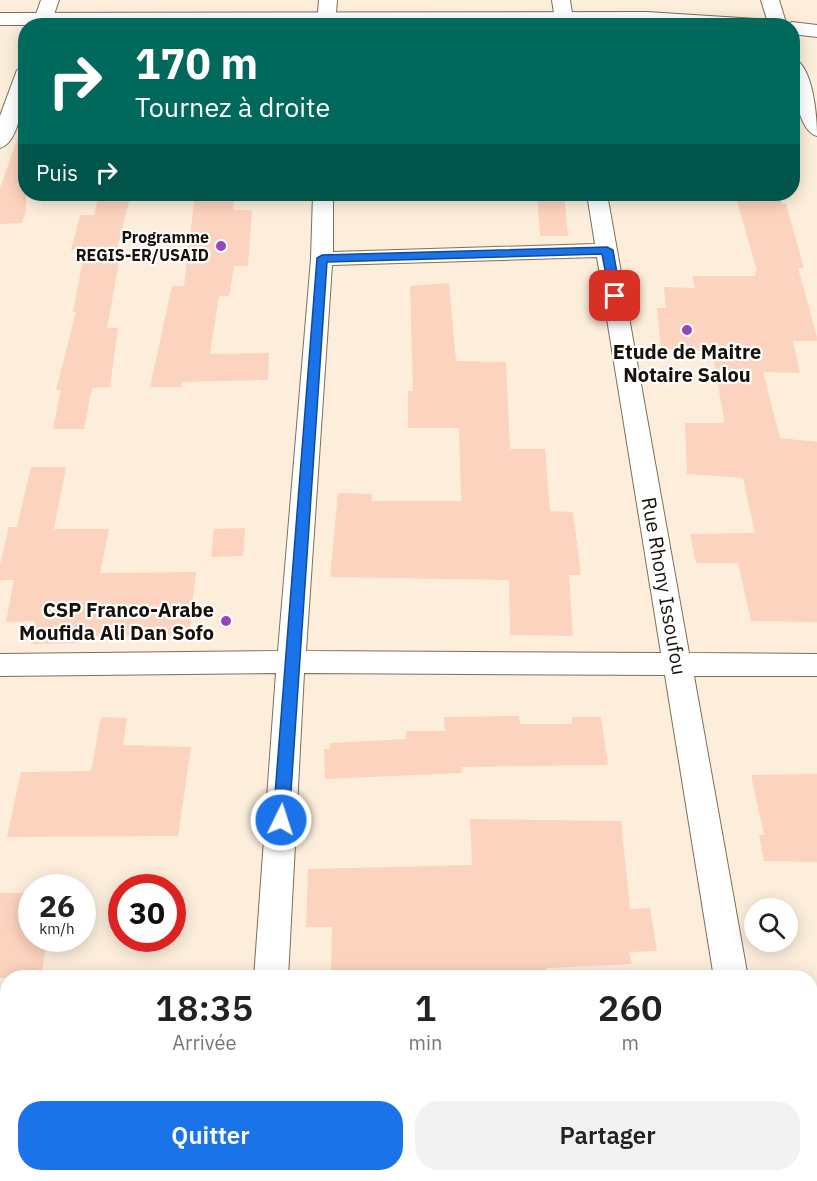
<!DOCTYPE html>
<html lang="fr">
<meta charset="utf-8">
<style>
:root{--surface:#fff;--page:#f2f2f2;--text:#222;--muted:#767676;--accent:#1a73e8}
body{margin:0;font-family:"IBM Plex Sans",sans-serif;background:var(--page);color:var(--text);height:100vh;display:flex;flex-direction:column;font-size:22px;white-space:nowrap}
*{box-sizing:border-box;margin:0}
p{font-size:20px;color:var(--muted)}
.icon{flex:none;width:33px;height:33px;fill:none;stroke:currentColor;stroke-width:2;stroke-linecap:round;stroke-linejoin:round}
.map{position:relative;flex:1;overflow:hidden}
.drawer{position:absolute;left:0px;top:970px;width:818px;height:212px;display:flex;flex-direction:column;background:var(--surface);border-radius:24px 24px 0 0;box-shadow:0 3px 15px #0003}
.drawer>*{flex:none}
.top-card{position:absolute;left:18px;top:18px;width:782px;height:183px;border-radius:24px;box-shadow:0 3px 15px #0003;background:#00695c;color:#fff;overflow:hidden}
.fabs{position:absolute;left:744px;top:898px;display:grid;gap:12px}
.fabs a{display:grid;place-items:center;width:54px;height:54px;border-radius:50%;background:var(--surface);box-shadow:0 3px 15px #0003;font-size:30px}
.speed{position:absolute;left:18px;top:874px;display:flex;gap:12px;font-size:30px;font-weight:700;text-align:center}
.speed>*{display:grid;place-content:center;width:78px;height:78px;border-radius:50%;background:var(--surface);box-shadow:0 3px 15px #0003;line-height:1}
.speed small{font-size:15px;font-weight:400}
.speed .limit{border:9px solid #d22;background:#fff;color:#111}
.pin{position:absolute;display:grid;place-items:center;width:51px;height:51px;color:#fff;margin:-26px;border-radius:12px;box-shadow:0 3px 9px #0006}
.me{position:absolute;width:66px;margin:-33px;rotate:4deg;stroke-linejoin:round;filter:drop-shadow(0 0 4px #0008)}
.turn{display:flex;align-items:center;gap:21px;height:126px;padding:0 18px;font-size:27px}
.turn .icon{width:78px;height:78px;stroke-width:2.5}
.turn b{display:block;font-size:42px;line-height:51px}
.then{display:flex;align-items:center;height:57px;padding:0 18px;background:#0003;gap:12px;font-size:22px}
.eta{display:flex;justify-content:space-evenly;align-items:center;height:102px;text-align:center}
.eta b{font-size:36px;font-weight:600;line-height:42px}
.action{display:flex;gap:12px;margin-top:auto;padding:12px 18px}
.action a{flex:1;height:69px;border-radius:24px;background:var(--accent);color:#fff;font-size:24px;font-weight:600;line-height:69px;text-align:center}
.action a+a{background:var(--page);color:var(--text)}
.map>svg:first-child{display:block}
.building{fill:#fcd3be}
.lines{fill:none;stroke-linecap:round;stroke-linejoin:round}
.street-casing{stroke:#7f6e5a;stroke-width:2}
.secondary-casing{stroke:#7f6e5a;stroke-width:2}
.street{fill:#fff;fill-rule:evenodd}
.secondary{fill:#fff;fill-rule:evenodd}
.route{fill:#1a73e8;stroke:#114b97;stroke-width:1.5}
.poi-dot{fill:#9447b8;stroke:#fff;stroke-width:2}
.labels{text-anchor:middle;stroke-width:4.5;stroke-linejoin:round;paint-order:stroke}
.far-poi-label{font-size:16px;font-weight:bold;fill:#171109;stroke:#fff;text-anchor:end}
.poi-label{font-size:20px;font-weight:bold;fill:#171109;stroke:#fff}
.street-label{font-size:20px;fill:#171109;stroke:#fff}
</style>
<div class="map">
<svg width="817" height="1181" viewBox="0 0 817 1181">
<rect width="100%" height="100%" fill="#fdeedc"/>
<!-- building -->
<g class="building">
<path d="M22 126 26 127V212L22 223 0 224V188Z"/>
<path d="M99 194H131L115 257 120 256 107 328H118L110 387 92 388 84 429H53L61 390H56L76 312H73L85 250H71L80 215H94Z"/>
<path d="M195 194H235L233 210H252L248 266H234L229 296H219L210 354 269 353 268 380 182 382V387H150L172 286H184Z"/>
<path d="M537 194H564L568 236H540Z"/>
<path d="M735 194H779L782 204H786L804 268H798L817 337V341H793L800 373 763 372 780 438 817 442V622L751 621 738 563H696L690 534 755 533 743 478 687 474 685 423H723L724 419 712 351 661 349 657 308H666L664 287 695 288 692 276H756L755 271H757Z"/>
<path d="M449 283 456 361 506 362 510 449H545L550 511 573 512 581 575H569L573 636 510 635 509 580 330 577 338 493 372 494 371 501H461L459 428H408V391H413L410 286Z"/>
<path d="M31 467H66L54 529H109L100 573 196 572 189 635 81 636 79 643 31 644 35 621 6 622 14 580H0V564L9 527H17Z"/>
<path d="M245 528 243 556 211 557 214 529Z"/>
<path d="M519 716 520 724H572V717H601L608 765 461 767 462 773 325 779 324 749H330V743L406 739V731H445L444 717Z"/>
<path d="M101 717 127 718 123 745 191 747 178 836 7 837 21 772 91 771Z"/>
<path d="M817 774V862L764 861 759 835H764L751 775Z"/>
<path d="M470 819 621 821 630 909 650 908 657 951 629 952 632 964 547 968V978H331L332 927H306L308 869 472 865Z"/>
<path d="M0 893H32V939H47L41 978H0Z"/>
</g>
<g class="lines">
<defs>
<g id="street">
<path d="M41 0H59L50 26H32Z"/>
<path d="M319 0H337L335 26H317Z"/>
<path d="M552 0H570L574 26H556Z"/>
<path d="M761 0H779L787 26H769Z"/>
<path d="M792 58C813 63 817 117 817 136 796 131 792 76 792 58Z"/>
<path d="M26 65C26 84 22 142 0 148V116L17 70Z"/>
<path d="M313 194H333V252L595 244 587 194H607L689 653 817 654V676H694L748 978H714L665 675 304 673 288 978H254L276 673 0 676V654L278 651 311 259ZM597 257 661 653 306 651 332 265Z"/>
<path d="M239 1174H275L274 1181H238Z"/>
<path d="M748 1174H784L785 1181H749Z"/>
</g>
<g id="secondary">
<path d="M647 12 771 20 779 21 781 26 0 25V13Z"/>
<path d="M792 22 817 25V37L792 34V26H783Z"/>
</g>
</defs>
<!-- street casing -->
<use href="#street" class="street-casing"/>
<!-- secondary casing -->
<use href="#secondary" class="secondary-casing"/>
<!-- street -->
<use href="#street" class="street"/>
<!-- secondary -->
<use href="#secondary" class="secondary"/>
</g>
<!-- route -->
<path class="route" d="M607 247 613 250 621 296 615 300 610 296 602 254 327 262 289 820 287 825H276L273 820 317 258 322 255Z"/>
<!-- markers -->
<g class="poi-dot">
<circle cx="221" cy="246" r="6"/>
<circle cx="687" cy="330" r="6"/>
<circle cx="226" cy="621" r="6"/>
</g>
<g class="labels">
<!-- far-poi labels -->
<g class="far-poi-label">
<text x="209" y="243">Programme<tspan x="209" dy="18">REGIS-ER/USAID</tspan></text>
</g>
<!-- poi labels -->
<g class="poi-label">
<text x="687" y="359">Etude de Maitre<tspan x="687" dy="23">Notaire Salou</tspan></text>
<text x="214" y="617" text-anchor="end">CSP Franco-Arabe<tspan x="214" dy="23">Moufida Ali Dan Sofo</tspan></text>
</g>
<!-- street labels -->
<g class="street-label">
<text transform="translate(664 586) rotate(80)" y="7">Rue Rhony Issoufou</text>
</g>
</g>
</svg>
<div class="fabs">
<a><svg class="icon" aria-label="search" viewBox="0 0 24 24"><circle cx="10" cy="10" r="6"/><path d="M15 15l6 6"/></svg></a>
</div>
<div class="speed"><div>26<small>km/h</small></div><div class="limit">30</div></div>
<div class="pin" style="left:615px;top:296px;background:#d93025"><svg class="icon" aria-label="arrive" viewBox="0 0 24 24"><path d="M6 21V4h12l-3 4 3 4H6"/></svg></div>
<svg class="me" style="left:281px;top:820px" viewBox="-20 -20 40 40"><circle r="17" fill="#1a73e8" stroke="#fff" stroke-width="3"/><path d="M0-11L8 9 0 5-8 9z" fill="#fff"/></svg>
<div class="top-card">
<div class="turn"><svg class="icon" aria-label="right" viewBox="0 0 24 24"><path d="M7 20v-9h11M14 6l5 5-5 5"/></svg><div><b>170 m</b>Tournez à droite</div></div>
<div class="then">Puis<svg class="icon" aria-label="right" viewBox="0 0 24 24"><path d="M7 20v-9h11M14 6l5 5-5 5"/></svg></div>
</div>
<section class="drawer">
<div class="eta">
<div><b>18:35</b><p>Arrivée</p></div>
<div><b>1</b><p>min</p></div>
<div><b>260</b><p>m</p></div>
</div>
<div class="action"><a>Quitter</a><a>Partager</a></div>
</section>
</div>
